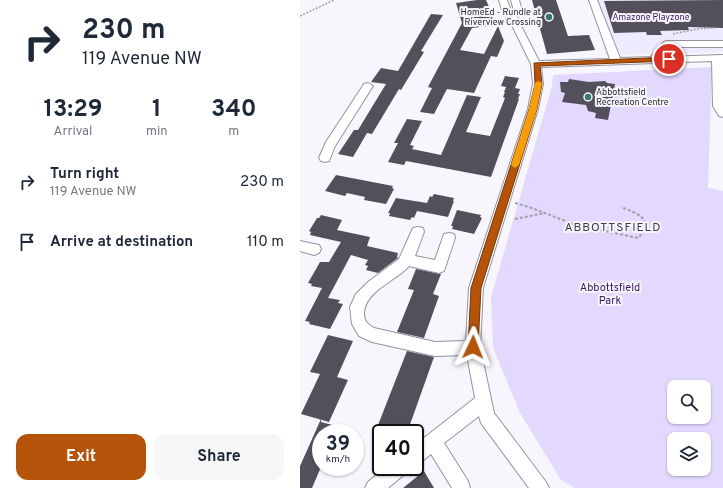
<!DOCTYPE html>
<style>
:root{--surface:#fff;--page:#f6f6f7;--text:#1f2937;--muted:#747a83;--accent:#b45309}
body{margin:0;font-family:Overpass,sans-serif;background:var(--page);color:var(--text);height:100vh;display:flex;flex-direction:column;font-size:15px;white-space:nowrap}
*{box-sizing:border-box;margin:0}
p{font-size:13px;color:var(--muted)}
.icon{flex:none;width:22px;height:22px;fill:none;stroke:currentColor;stroke-width:2;stroke-linecap:round;stroke-linejoin:round}
.map{position:relative;flex:1;overflow:hidden}
.side{display:flex;flex-direction:column;background:var(--surface);width:300px}
.side>*{flex:none}
.hud{background:#fff;color:var(--text);overflow:hidden}
.fabs{position:absolute;left:367px;top:380px;display:grid;gap:8px}
.fabs a{display:grid;place-items:center;width:44px;height:44px;border-radius:8px;background:var(--surface);box-shadow:0 1px 3px #0004;font-size:20px}
.speed{position:absolute;left:12px;top:424px;display:flex;gap:8px;font-size:20px;font-weight:700;text-align:center}
.speed>*{display:grid;place-content:center;width:52px;height:52px;border-radius:50%;background:var(--surface);box-shadow:0 1px 3px #0004;line-height:1}
.speed small{font-size:10px;font-weight:400}
.speed .limit{border:2px solid #111;border-radius:6px;background:#fff;color:#111}
.pin{position:absolute;display:grid;place-items:center;width:34px;height:34px;color:#fff;margin:-17px;border:2px solid #fff;border-radius:50%;box-shadow:0 1px 4px #0007}
.me{position:absolute;width:44px;margin:-22px;rotate:2deg;stroke-linejoin:round;filter:drop-shadow(0 0 3px #0008)}
.turn{display:flex;align-items:center;gap:14px;height:84px;padding:0 16px;font-size:18px}
.turn .icon{width:52px;height:52px;stroke-width:2.5}
.turn b{display:block;font-size:28px;line-height:34px}
.eta{display:flex;justify-content:space-evenly;align-items:center;height:68px;text-align:center}
.eta b{font-size:24px;font-weight:700;line-height:28px}
.action{display:flex;gap:8px;margin-top:auto;padding:8px 16px}
.action a{flex:1;height:46px;border-radius:12px;background:var(--accent);color:#fff;font-size:16px;font-weight:700;line-height:46px;text-align:center}
.action a+a{background:var(--page);color:var(--text)}
ul{padding:0;list-style:none}
li{display:flex;align-items:center;gap:12px;height:60px;padding:0 16px}
li div{flex:1}
li b{display:block;font-size:15px}
li em{font-style:normal}
main{display:flex;flex:1;min-height:0}
.map>svg:first-child{display:block}
.built{fill:#efeafe}
.green{fill:#e3d8fe;fill-rule:evenodd}
.building{fill:#53505b}
.lines{fill:none;stroke-linecap:round;stroke-linejoin:round}
.minor-casing{stroke:#96929e;stroke-width:2}
.path-far1{stroke:#a2a0a6;stroke-width:1.5;stroke-dasharray:2 1.5;stroke-linecap:butt}
.path{stroke:#a2a0a6;stroke-width:2;stroke-dasharray:3 2;stroke-linecap:butt}
.minor{fill:#fff;fill-rule:evenodd}
.route{fill:#b45309;stroke:#753606}
.slow{fill:#f59e0b}
.poi-dot{fill:#377869;stroke:#f8f6fd;stroke-width:1.5}
.labels{text-anchor:middle;stroke-width:4;stroke-linejoin:round;paint-order:stroke}
.far-poi-label{font-size:9px;fill:#2e2d32;stroke:#f8f6fd;text-anchor:end}
.far-park-label{font-size:9px;fill:#3b1866;stroke:#f8f6fd}
.park-label{font-size:11px;fill:#3b1866;stroke:#f8f6fd}
.neighbourhood-label{font-size:12px;letter-spacing:1px;fill:#3d3a44;stroke:#f8f6fd}
</style>
<main>
<section class="side">
<div class="hud">
<div class="turn"><svg class="icon" aria-label="right" viewBox="0 0 24 24"><path d="M7 20v-9h11M14 6l5 5-5 5"/></svg><div><b>230 m</b>119 Avenue NW</div></div>
</div>
<div class="eta">
<div><b>13:29</b><p>Arrival</p></div>
<div><b>1</b><p>min</p></div>
<div><b>340</b><p>m</p></div>
</div>
<ul>
<li><svg class="icon" aria-label="right" viewBox="0 0 24 24"><path d="M7 20v-9h11M14 6l5 5-5 5"/></svg><div><b>Turn right</b><p>119 Avenue NW</p></div><em>230 m</em></li>
<li><svg class="icon" aria-label="arrive" viewBox="0 0 24 24"><path d="M6 21V4h12l-3 4 3 4H6"/></svg><div><b>Arrive at destination</b></div><em>110 m</em></li>
</ul>
<div class="action"><a>Exit</a><a>Share</a></div>
</section>
<div class="map">
<svg width="423" height="488" viewBox="0 0 423 488">
<rect width="100%" height="100%" fill="#f8f6fd"/>
<!-- built -->
<path class="built" d="M294 0H423V52L306 55Z"/>
<!-- green -->
<path class="green" d="M412 67 408 188 423 191V488H275L261 480 220 413 193 348 191 297 252 86 253 75ZM374 387H404V417H374ZM374 439H404V469H374Z"/>
<!-- building -->
<g class="building">
<path d="M177 0H186L197 25 172 28 160 50 184 54 198 26 204 41 197 57 191 56 174 93 147 89 134 114 120 112 132 88 128 87 162 23 156 3Z"/>
<path d="M232 0H256L268 36 289 35 295 50 247 54Z"/>
<path d="M423 0V28L388 27 389 30 360 31 362 35H347L346 32 314 33 304 1Z"/>
<path d="M131 14 143 15 121 51 124 52 101 90 99 89 72 134 67 133 53 157 38 154 54 130H58L86 84 71 82 81 68 98 71Z"/>
<path d="M205 76 219 78 215 88 220 89 218 94H220L218 99H219L191 177 106 161 104 165 88 162 98 143H94L107 119 122 121 110 145 114 146 112 149 141 155 167 95 181 97 166 132 190 136 205 98 203 97 205 92H204L206 87 201 86Z"/>
<path d="M269 79 289 82 305 81 307 83 315 84 308 120 295 118 296 113 288 111 286 105 262 102 265 93 261 92 260 82H268Z"/>
<path d="M36 175 93 186 92 188 94 189 86 204 64 200 65 197 47 193 45 196 25 191Z"/>
<path d="M134 194 154 198 153 201H154L148 217 117 211 114 218 112 217 110 220 89 216 90 213H88L96 198 127 203 130 196 132 197Z"/>
<path d="M157 210 181 215 180 217 182 218 174 234 152 229 153 226H151Z"/>
<path d="M21 215 42 220 37 230 70 237 67 246 98 253 97 257 98 258 78 273 66 270 68 266 65 265 68 260 51 255 28 298 40 300 38 303 43 304 30 329 9 324 10 322 5 321 22 288 11 286 12 284 8 283 20 262H29L41 242 10 235 11 232 9 231 17 218H19Z"/>
<path d="M116 269 141 274 133 294 139 296 124 338 97 332 114 290 108 289Z"/>
<path d="M28 335 53 341 37 377 48 380 29 422 1 414 20 374 10 372Z"/>
<path d="M107 351 134 357 107 433 78 425Z"/>
<path d="M21 419V422L51 430V433H21V467L12 488H0V466Z"/>
<path d="M124 471 134 488H103Z"/>
</g>
<g class="lines">
<defs>
<g id="minor">
<path d="M199 0H207L212 13 214 11 211 0H219L222 11 217 18 239 61 310 59 289 0H297L320 58 351 57 364 42 367 41H423V47H370L361 57 423 55V117L419 116 413 106 412 61 241 67 243 84 238 109 183 288 180 347 194 413 246 482 249 488H229L181 423 179 416 144 443 168 481 170 488H152L131 454 121 462 115 465V445L175 398 167 355 135 356 72 342 59 336 52 324 50 307 56 294 68 282 99 259 113 228 118 227 123 228 124 232 115 256 135 260 144 234 149 233 154 234 155 238 144 271 139 273 109 266C96 281 65 291 64 313 64 321 67 324 74 328L135 342 166 341 169 288 228 109 233 84 231 64 209 19 203 14Z"/>
<path d="M68 83 73 86 35 146 29 161 25 162 21 161 19 158 26 142 64 84Z"/>
<path d="M0 241 19 245 21 249 19 253 14 255 0 251Z"/>
<path d="M86 467H109L106 473 88 488H65L68 482Z"/>
</g>
</defs>
<!-- minor casing -->
<use href="#minor" class="minor-casing"/>
<!-- path-far1 -->
<g class="path-far1">
<path d="M0 16 34 0"/>
<path d="M373 34 397 29 415 28"/>
</g>
<!-- path -->
<g class="path">
<path d="M215 203 229 207 276 225 338 238C356 220 337 213 321 207"/>
<path d="M215 219 245 213"/>
</g>
<!-- minor -->
<use href="#minor" class="minor"/>
</g>
<!-- route -->
<path class="route" d="M369 57 371 58V61L240 66 242 84 237 109 181 288 178 347 177 350 173 352 169 350 168 347 171 288 229 109 235 84 234 63Z"/>
<!-- slow -->
<path class="slow" d="M238 81 242 83 237 109 219 165 215 168 211 165 229 109 235 83Z"/>
<!-- markers -->
<g class="poi-dot">
<circle cx="249" cy="17" r="4"/>
<circle cx="288" cy="97" r="4"/>
</g>
<g class="labels">
<!-- far-poi labels -->
<g class="far-poi-label">
<text x="241" y="15">HomeEd - Rundle at<tspan x="241" dy="10">Riverview Crossing</tspan></text>
<text x="296" y="95" text-anchor="start">Abbottsfield<tspan x="296" dy="10">Recreation Centre</tspan></text>
</g>
<!-- far-park labels -->
<g class="far-park-label">
<text x="351" y="20">Amazone Playzone</text>
</g>
<!-- park labels -->
<g class="park-label">
<text x="310" y="291">Abbottsfield<tspan x="310" dy="13">Park</tspan></text>
</g>
<!-- neighbourhood labels -->
<g class="neighbourhood-label">
<text x="313" y="231">ABBOTTSFIELD</text>
</g>
</g>
</svg>
<div class="fabs">
<a><svg class="icon" aria-label="search" viewBox="0 0 24 24"><circle cx="10" cy="10" r="6"/><path d="M15 15l6 6"/></svg></a>
<a><svg class="icon" aria-label="layers" viewBox="0 0 24 24"><path d="M12 4l9 5-9 5-9-5zM3 14l9 5 9-5"/></svg></a>
</div>
<div class="speed"><div>39<small>km/h</small></div><div class="limit">40</div></div>
<div class="pin" style="left:369px;top:59px;background:#d93025"><svg class="icon" aria-label="arrive" viewBox="0 0 24 24"><path d="M6 21V4h12l-3 4 3 4H6"/></svg></div>
<svg class="me" style="left:173px;top:347px" viewBox="-20 -20 40 40"><path d="M0-17L14 15 0 8-14 15z" fill="#b45309" stroke="#fff" stroke-width="4"/></svg>
</div>
</main>
